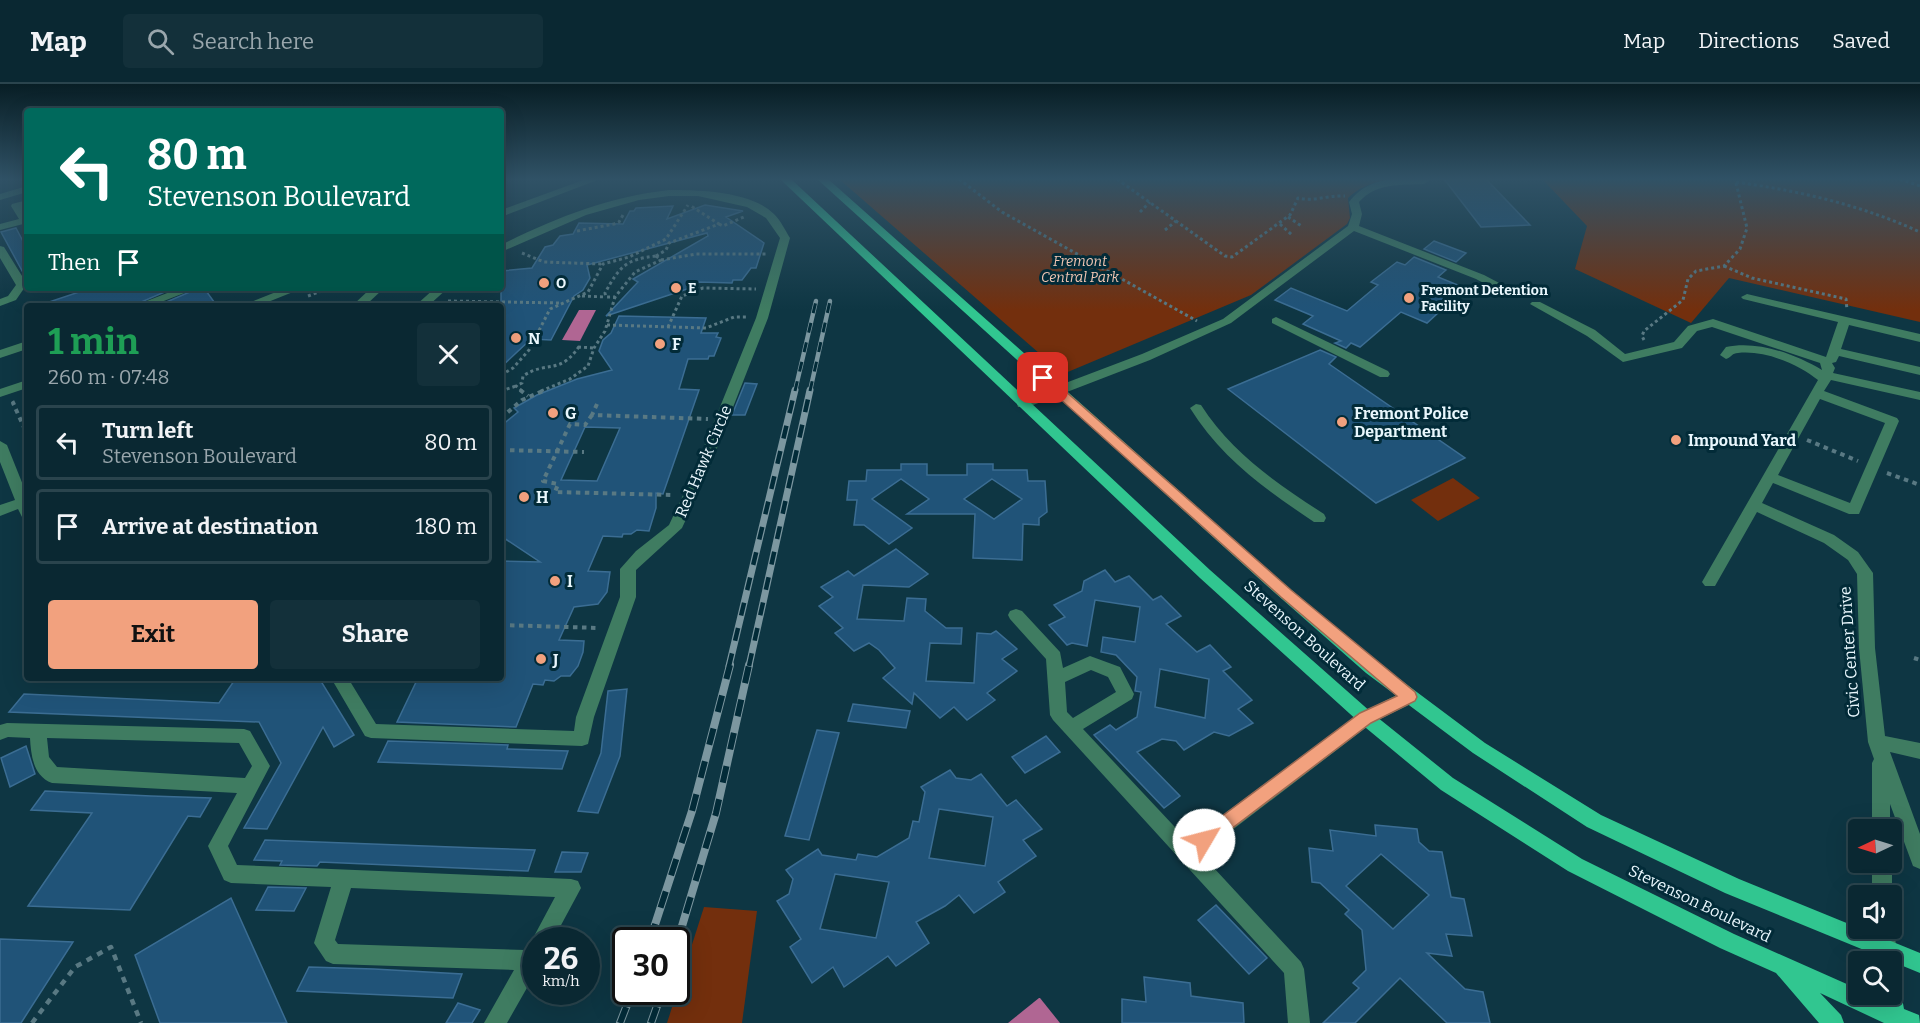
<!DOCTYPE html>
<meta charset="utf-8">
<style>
:root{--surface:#0a2832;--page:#13303a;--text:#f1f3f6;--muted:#99a6ac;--line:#2a444d;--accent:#f2a17e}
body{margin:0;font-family:Bitter,serif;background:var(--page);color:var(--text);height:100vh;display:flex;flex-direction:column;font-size:22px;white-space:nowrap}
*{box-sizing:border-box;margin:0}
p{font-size:20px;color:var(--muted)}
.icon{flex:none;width:33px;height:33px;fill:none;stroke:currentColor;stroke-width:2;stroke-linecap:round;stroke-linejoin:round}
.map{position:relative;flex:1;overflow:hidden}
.panel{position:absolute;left:24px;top:219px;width:480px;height:378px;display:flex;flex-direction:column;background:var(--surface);border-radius:6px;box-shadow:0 6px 24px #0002,0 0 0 2px var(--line)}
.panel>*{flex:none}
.hud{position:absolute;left:24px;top:24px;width:480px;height:183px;border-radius:6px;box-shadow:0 6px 24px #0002,0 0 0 2px var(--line);background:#00695c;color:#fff;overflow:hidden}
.needle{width:39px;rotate:266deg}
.fabs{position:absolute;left:1848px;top:735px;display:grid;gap:12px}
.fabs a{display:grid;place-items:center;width:54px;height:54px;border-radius:6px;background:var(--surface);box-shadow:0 6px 24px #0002,0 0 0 2px var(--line);font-size:30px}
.speed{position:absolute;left:522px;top:843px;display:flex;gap:12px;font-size:30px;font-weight:700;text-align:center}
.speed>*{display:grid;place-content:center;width:78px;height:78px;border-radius:50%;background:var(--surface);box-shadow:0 6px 24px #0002,0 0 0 2px var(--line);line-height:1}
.speed small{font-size:15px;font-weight:400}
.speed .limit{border:3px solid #111;border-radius:9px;background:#fff;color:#111}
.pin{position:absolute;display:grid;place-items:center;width:51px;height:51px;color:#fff;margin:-26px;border-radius:12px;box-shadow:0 3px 9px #0006}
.me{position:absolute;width:66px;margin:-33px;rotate:53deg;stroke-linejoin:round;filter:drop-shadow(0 0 4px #0008)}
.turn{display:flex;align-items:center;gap:21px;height:126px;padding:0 24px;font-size:27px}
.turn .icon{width:78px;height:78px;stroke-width:2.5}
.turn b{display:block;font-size:42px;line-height:51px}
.then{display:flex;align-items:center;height:57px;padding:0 24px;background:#0003;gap:12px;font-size:22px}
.round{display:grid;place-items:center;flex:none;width:63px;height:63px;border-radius:6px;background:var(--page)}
.headline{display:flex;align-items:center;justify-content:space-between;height:102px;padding:0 24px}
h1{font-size:36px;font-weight:700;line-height:45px;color:#1e9e55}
.button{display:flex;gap:12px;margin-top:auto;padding:12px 24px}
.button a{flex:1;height:69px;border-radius:6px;background:var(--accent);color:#111;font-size:24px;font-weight:700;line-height:69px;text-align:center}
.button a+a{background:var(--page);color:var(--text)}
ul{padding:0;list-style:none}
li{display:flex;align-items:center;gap:18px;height:75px;margin:0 12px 9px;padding:0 12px;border:3px solid var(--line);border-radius:6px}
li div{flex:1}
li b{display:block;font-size:22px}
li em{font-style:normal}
header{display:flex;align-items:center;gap:36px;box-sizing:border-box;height:84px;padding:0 30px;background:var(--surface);border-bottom:2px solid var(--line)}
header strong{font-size:28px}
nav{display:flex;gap:33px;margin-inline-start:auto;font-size:21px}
.search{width:420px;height:54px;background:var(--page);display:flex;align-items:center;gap:15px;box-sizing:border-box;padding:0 21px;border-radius:6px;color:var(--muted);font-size:22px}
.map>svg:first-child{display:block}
.green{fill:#732f0d}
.water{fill:#b06693}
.building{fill:#205378;stroke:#3b6d93;stroke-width:1.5;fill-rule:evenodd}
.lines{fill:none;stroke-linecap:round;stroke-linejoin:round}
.path-far2{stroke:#597983;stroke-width:3;stroke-dasharray:3 3;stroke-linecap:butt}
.path-far1{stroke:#597983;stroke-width:4;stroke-dasharray:4.5 4.5;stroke-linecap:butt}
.path{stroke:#597983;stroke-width:4.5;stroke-dasharray:6 6;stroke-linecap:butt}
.minor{fill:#3f7c61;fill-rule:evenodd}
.major{fill:#31c690;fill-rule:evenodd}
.rail-far2-casing{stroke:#7c97a0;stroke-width:4.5}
.rail-far1-casing{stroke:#7c97a0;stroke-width:7}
.rail-casing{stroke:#7c97a0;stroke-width:8}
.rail-far2{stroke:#022b38;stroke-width:3;stroke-dasharray:10;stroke-linecap:butt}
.rail-far1{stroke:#022b38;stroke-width:4.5;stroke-dasharray:13;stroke-linecap:butt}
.rail{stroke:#022b38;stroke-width:6;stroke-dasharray:17;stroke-linecap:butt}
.route{fill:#f2a17e;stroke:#9d6952;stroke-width:1.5}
.poi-dot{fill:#f2a17e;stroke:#022b38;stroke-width:2}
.labels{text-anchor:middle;stroke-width:6;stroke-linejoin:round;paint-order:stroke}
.far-park-label{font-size:14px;font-style:italic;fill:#f1c6b3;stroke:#022b38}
.far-poi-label{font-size:14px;font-weight:bold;fill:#e9f7fd;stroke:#022b38;text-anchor:start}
.poi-label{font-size:16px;font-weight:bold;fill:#e9f7fd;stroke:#022b38;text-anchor:start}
.street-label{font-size:16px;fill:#e9f7fd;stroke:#022b38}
</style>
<header>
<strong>Map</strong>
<div class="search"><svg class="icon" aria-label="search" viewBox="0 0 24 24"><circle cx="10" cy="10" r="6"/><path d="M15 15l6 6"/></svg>Search here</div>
<nav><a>Map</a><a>Directions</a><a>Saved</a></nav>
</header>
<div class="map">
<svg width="1920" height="939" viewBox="0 0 1920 939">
<rect width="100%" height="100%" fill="#0e3643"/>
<!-- green -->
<g class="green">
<path d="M839 95H1403C1382 96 1364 99 1348 114L1350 134 1347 140 1251 211 1063 290Z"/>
<path d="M1542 95H1920V238L1729 194 1691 239 1575 185 1587 142Z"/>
<path d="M1453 394 1480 414 1438 437 1411 416Z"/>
<path d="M704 823 757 827 742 939H667Z"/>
</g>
<!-- water -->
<g class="water">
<path d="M579 226H596L580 257 562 256Z"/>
<path d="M1040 914 1060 939H1008L1039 914Z"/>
</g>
<!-- building -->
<g class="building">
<path d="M1444 95H1486L1530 141 1481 143Z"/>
<path d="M705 121 743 127 726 133 764 159 756 184H751L742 196H733L732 199 699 198 690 204 606 232 638 198 633 195 708 152 707 149 587 181 590 194 583 206 574 212 551 256 531 255 501 283V187L532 184 545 163 553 161 560 152 573 150 579 139 623 140 630 127H634L636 124 673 122 667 135Z"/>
<path d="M16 144 27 165V196L1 148Z"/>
<path d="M1434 157 1466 169 1456 178 1424 165Z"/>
<path d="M1414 173 1446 186 1438 193 1465 204 1427 239 1401 228 1360 263 1351 259 1346 264 1335 259 1341 257 1303 240 1313 232 1275 216 1291 204 1347 227 1378 201 1371 198 1397 178 1405 181Z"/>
<path d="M91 204H174L132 222H46V219Z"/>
<path d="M199 204H204L217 222H157Z"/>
<path d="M619 232 706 234 701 249H718L716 253 721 254 714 272H709L708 275H688L679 305 699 306 663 410 656 409V424L649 447 637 446 631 450H623L622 453 603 452 588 487 610 488 607 508 598 520 574 523 559 556 584 557 583 568 578 582 570 592H561L554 597 545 596 543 601 533 600 516 643 397 638 418 594H501V477L540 478 501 452V342L518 328 514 324 537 311 577 295 612 286 599 267 603 256 611 249ZM585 343 620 344 597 397 561 396Z"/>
<path d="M1320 266 1336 273 1329 280 1465 374 1376 419 1228 305Z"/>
<path d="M745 299 757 300 745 331H732Z"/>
<path d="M901 380H927V391H967V380H993V386H1027L1028 397H1045L1047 428 1039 434V441L1023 440 1022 476 973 474 975 430H907L929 415 901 395 872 415 912 444 889 460 864 441H854L857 416H847L849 397H866L867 386H901ZM992 395 1022 415 994 435 964 415Z"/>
<path d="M896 465 928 490 909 503 863 501 857 535 904 537 907 514 926 515 925 527 946 544H962L961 560 930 559 926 597 974 599 977 549 991 550 996 547 1017 565 1002 575 1017 587 987 609 995 616 967 636 954 623 940 634 914 609 912 620 883 594 895 584 879 566 869 559 854 567 835 549 843 544 819 522 833 513 821 503 848 487 854 492Z"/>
<path d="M1105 486 1115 498 1129 492 1153 516 1161 512 1181 532 1166 540 1197 568 1210 561 1231 583 1223 587 1252 616 1238 625 1253 639 1229 652 1214 648 1184 666 1176 657 1162 655 1137 668 1180 712 1164 724 1094 651 1110 641 1116 646 1137 633 1141 608 1135 607 1137 593 1116 571 1101 568 1103 553 1135 558 1140 523 1095 516 1087 562 1072 559 1067 561 1049 541 1065 533 1054 521 1082 507 1084 497ZM1160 585 1209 595 1205 634 1155 623Z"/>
<path d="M236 594H319L354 651 334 663 323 643 267 745 244 744 281 679 259 638 9 628 24 610 219 619Z"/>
<path d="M627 605 620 672 598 729 578 727 601 669 608 607Z"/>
<path d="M853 620 910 627 906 644 848 637Z"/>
<path d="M817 646 839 649 809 756 785 752Z"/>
<path d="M1046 652 1060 668 1025 689 1012 673Z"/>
<path d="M388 657 508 661 507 665 568 667 562 685 378 678Z"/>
<path d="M26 662 35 690 10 703 1 674Z"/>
<path d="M950 686 956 694 971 696 981 690 1007 722 1016 716 1042 745 1023 756 1036 772 998 798 1005 808 974 829 959 811 945 822 916 838 929 859 896 882 888 872 844 903 833 883 812 899 790 863 801 855 777 817 789 810 793 795 786 786 818 765 822 771 856 776 858 770 877 773 909 754 913 737 919 738 925 708 921 703ZM939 725 993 733 985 782 929 774ZM835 790 889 798 876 854 820 845Z"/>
<path d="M45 707 151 712 211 714 200 733 188 732 130 826 28 822 92 729 31 726Z"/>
<path d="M1375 741 1417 745 1419 758 1429 767 1442 768 1451 813 1464 815 1472 852 1446 850 1452 872 1427 869 1465 905 1483 908 1490 939H1447L1400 894 1355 939H1323L1359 904 1353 899 1366 886 1362 846 1345 830 1349 826 1320 799 1312 798 1309 764 1333 767 1330 746 1376 752ZM1381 770 1429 811 1393 845 1346 802Z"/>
<path d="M265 756 479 764 535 766 528 787 320 778 317 782 280 781 282 777 254 776Z"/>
<path d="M562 768 588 769 581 788H555Z"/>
<path d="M268 803 306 804 294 827 256 826Z"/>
<path d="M231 814 287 939H160L135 871Z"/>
<path d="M1216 821 1267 874 1249 890 1198 836Z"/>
<path d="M0 855 73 858 21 939H0Z"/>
<path d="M309 883 374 885 462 890 453 914 297 907Z"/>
<path d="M1144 893 1190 899 1191 912 1243 919 1244 939H1122V915L1146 918Z"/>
<path d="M458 919 480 926 472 939H446Z"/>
</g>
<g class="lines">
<!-- path-far2 -->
<g class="path-far2">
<path d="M959 95 1002 128 1197 237"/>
<path d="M1117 95 1225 172 1232 173 1290 131 1298 114C1314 118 1327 111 1345 112"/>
<path d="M1900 95 1920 102"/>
<path d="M1736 98C1800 107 1861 121 1920 148"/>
<path d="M1140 128 1150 118"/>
<path d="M1288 133 1303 143"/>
<path d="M719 140 723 142 746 132"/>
<path d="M1280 140 1292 151"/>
<path d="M1165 146 1176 137"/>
<path d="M577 147 614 140 619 138 623 131"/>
<path d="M522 169 544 178 602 180"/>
<path d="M656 172 666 166 669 159 719 140 691 122"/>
<path d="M656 172 661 176 635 188 615 213H606L605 209C619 183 626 175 656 172Z"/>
<path d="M661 176 696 170H768"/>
<path d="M1724 182 1752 194 1846 215 1847 226"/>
<path d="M334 204 354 207"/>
<path d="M308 212 330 204"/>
<path d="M582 212 606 213"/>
<path d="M448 217 561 219"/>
<path d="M607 241 706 244 734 233H746"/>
<path d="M668 243 682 212 703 204 756 205"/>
<path d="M1644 256 1642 252 1644 247 1683 216 1688 195 1696 187 1724 182 1740 165 1747 144 1735 95"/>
<path d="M578 263 594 264"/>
<path d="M501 291 513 284 529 266 550 225 588 208 603 180 629 173 666 155 688 121"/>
<path d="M501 307 516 302"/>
<path d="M522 307 516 302 522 299 523 292C547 276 560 292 580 261"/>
<path d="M541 307 570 295 588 282 594 264 605 247 615 213"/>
</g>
<!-- path-far1 -->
<g class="path-far1">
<path d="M520 306 528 312"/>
<path d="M501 307 505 306"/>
<path d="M15 318 13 319 27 350"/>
<path d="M597 320 592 331 708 335"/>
<path d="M592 331 585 341 570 340 543 397 558 400 555 408 673 411"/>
<path d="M501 334 522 316 545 306"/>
<path d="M1807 356 1858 377"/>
<path d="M501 366 584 368"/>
<path d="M1887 389 1920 401"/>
<path d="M501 541 599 544"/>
<path d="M1914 574 1920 576"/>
</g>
<!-- path -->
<path class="path" d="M32 939 75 883 111 863 141 939"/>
<!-- minor -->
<g class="minor">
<path d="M586 95H600L501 133V126Z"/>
<path d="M1399 95H1427L1429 97 1424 100C1400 101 1376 99 1359 118L1362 130 1359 142 1484 191 1503 201V205H1495L1476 195 1354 147 1231 239 1150 276 1028 323H1018L1017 320 1018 317 1142 270 1223 235 1348 142 1352 130 1349 118C1362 101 1378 96 1399 95Z"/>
<path d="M27 102V108L0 116V110Z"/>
<path d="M669 106C699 106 751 107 774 130 781 137 785 146 790 154L768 234 706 392 682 444 636 486V513L594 633 588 660 582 662 371 654 365 652 331 594H348L376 640 574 647 576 633 620 513V485L636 467 669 441 692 392 756 234 780 154 766 134 747 123 698 112H669L639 116 586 131 501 168V161C555 134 608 113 669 106Z"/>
<path d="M27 116V122L22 123 27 131V139L0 146V140L19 135 11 122 12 120Z"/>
<path d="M0 162 4 163 27 200 16 216 0 222V215L8 212 16 201 0 174Z"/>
<path d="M180 204H197L151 222H134Z"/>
<path d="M286 204H303L258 222H241Z"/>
<path d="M371 204H384L365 222H352Z"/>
<path d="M435 204H448L428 222H415Z"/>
<path d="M1747 210 1920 250V258L1849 241 1841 265 1920 283V291L1839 272 1836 278 1832 279 1835 284 1833 289 1920 308V316L1831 296 1824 307 1897 334 1899 337 1859 430H1849L1773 399 1762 419 1834 451 1858 468 1873 489 1875 564 1885 652 1920 659V675L1890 668 1920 750V785L1913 782 1890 720V746H1872V679L1874 675 1868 658 1859 564 1857 490 1848 476 1824 459 1757 428 1715 502H1705L1702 498 1818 296C1798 280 1765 266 1738 269 1732 269 1732 273 1726 275L1720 271 1726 263C1757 256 1795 270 1822 286L1820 279 1712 243 1697 247 1682 264 1623 278 1587 252 1530 220 1532 218H1540L1595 246 1625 270 1674 258 1688 242 1713 235 1826 273 1838 238 1743 215 1741 213ZM1820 315 1885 339 1850 419 1778 391Z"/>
<path d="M1276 233 1388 287 1390 290 1388 293H1380L1272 239V235Z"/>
<path d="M27 257V265L0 274V266Z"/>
<path d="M27 296V304L0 313V305Z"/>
<path d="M1196 320 1201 321C1232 369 1276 399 1324 430L1326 434 1324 438H1314C1265 405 1221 374 1190 324Z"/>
<path d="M0 357 7 361 27 411V434L22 433 18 425 0 432V421L15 416 0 378Z"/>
<path d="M1016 525 1022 527 1060 568 1063 584 1090 572 1120 583 1134 610 1132 615 1083 645 1188 757 1360 629 1403 608 1409 606 1415 608 1417 613 1415 618 1372 639 1201 770 1301 878 1304 885 1310 939H1288L1284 889 1053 636 1050 631 1046 575 1010 535 1008 531 1010 527ZM1091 586 1108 593 1116 608 1073 634 1067 628 1065 598Z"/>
<path d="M7 639 244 645 250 647 270 682 228 762 237 781 571 795 578 797 581 804 553 856H536V888L507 939H484L514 886 333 880 326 877 314 859 331 803 231 799 224 796 208 762 237 709 52 699C33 692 31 671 30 654L8 653 0 656V641ZM47 654 239 659 252 682 245 694 57 683 49 673ZM351 804 555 813 532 856 534 860 525 866 338 860 335 856Z"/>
<path d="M1872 778H1892V813L1872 812Z"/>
<path d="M1892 837 1897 866 1894 873 1887 876 1880 873 1875 844H1892Z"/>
</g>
<!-- major -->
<g class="major">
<path d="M780 95H791L1210 486 1372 629 1453 694 1582 775 1734 850 1858 905V910H1871L1882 915V910H1892V894L1899 897 1904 925 1919 931 1920 939H1884L1820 909 1841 931 1844 939H1819L1776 889 1720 864 1568 787 1441 706 1360 639 1200 494Z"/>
<path d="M817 95H828L1275 492 1378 579 1485 659 1601 731 1739 795 1920 869V889L1725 809 1587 743 1473 669 1366 589 1265 500Z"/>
</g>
<defs>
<g id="rail-far2">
<path d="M795 307 816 217"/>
<path d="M810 307 830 217"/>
</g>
<g id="rail-far1">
<path d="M729 582 795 306"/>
<path d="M749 582 810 306"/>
</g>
<g id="rail">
<path d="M650 856 692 727 730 581"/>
<path d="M676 862 716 729 749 581"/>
<path d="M620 939 632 908"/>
<path d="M651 939 662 908"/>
</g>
</defs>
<!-- rail-far2 casing -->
<use href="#rail-far2" class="rail-far2-casing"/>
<!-- rail-far1 casing -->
<use href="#rail-far1" class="rail-far1-casing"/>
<!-- rail casing -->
<use href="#rail" class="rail-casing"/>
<!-- rail-far2 -->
<use href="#rail-far2" class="rail-far2"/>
<!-- rail-far1 -->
<use href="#rail-far1" class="rail-far1"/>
<!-- rail -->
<use href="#rail" class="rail"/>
</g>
<!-- sky -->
<linearGradient id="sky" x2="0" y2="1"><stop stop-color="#081e25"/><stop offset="0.42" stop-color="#305266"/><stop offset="1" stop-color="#305266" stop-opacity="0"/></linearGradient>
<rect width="1920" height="226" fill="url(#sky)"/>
<!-- route -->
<path class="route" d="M1043 290 1047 291 1291 506 1415 608 1417 613 1415 617 1371 639 1210 761 1204 764 1198 761 1196 756 1198 750 1360 629 1397 612 1281 513 1039 296V291Z"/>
<!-- markers -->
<g class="poi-dot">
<circle cx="544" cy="199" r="6"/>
<circle cx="676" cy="204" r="6"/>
<circle cx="1409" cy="214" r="6"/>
<circle cx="516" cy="254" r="6"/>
<circle cx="660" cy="260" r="6"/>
<circle cx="553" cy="329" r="6"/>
<circle cx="1342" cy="338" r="6"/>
<circle cx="1676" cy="356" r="6"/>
<circle cx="524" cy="413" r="6"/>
<circle cx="555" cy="497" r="6"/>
<circle cx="541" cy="575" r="6"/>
</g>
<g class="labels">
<!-- far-park labels -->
<g class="far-park-label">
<text x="1080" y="182">Fremont<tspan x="1080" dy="16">Central Park</tspan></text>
</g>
<!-- far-poi labels -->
<g class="far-poi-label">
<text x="556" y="204">O</text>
<text x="688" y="209">E</text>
<text x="1421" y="211">Fremont Detention<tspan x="1421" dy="16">Facility</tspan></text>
</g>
<!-- poi labels -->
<g class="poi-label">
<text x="528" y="260">N</text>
<text x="672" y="266">F</text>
<text x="565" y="335">G</text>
<text x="1354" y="335">Fremont Police<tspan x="1354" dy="18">Department</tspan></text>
<text x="1688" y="362">Impound Yard</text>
<text x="536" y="419">H</text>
<text x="567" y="503">I</text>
<text x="553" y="581">J</text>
</g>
<!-- street labels -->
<g class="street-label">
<text transform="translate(703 377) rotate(-67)" y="6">Red Hawk Circle</text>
<text transform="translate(1305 551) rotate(42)" y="6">Stevenson Boulevard</text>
<text transform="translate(1849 568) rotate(-94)" y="6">Civic Center Drive</text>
<text transform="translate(1700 819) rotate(26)" y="6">Stevenson Boulevard</text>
</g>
</g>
</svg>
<div class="fabs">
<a><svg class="needle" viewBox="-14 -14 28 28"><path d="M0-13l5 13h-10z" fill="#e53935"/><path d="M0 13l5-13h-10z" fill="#99a6ac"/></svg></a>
<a><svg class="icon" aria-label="sound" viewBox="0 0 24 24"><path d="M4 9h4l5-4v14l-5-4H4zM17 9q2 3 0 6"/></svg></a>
<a><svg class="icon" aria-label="search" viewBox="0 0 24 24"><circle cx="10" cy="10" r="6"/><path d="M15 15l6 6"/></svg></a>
</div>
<div class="speed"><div>26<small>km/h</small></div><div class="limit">30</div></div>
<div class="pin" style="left:1043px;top:294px;background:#d93025"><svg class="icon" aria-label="arrive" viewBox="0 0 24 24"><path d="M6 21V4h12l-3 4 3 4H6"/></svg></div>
<svg class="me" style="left:1204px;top:756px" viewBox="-20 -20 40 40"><circle r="19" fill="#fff"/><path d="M0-13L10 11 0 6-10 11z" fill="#f2a17e"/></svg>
<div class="hud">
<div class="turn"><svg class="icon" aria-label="left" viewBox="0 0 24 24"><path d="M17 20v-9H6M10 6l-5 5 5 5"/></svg><div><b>80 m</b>Stevenson Boulevard</div></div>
<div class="then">Then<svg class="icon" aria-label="arrive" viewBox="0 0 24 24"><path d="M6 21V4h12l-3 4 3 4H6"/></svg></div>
</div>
<section class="panel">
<div class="headline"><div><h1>1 min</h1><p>260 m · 07:48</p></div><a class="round"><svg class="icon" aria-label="close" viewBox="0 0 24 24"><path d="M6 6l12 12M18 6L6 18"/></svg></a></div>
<ul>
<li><svg class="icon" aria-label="left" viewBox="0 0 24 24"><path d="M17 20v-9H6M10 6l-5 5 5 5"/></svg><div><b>Turn left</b><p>Stevenson Boulevard</p></div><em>80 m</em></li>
<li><svg class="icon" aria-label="arrive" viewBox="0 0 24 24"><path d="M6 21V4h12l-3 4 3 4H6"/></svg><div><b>Arrive at destination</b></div><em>180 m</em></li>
</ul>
<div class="button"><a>Exit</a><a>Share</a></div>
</section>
</div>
